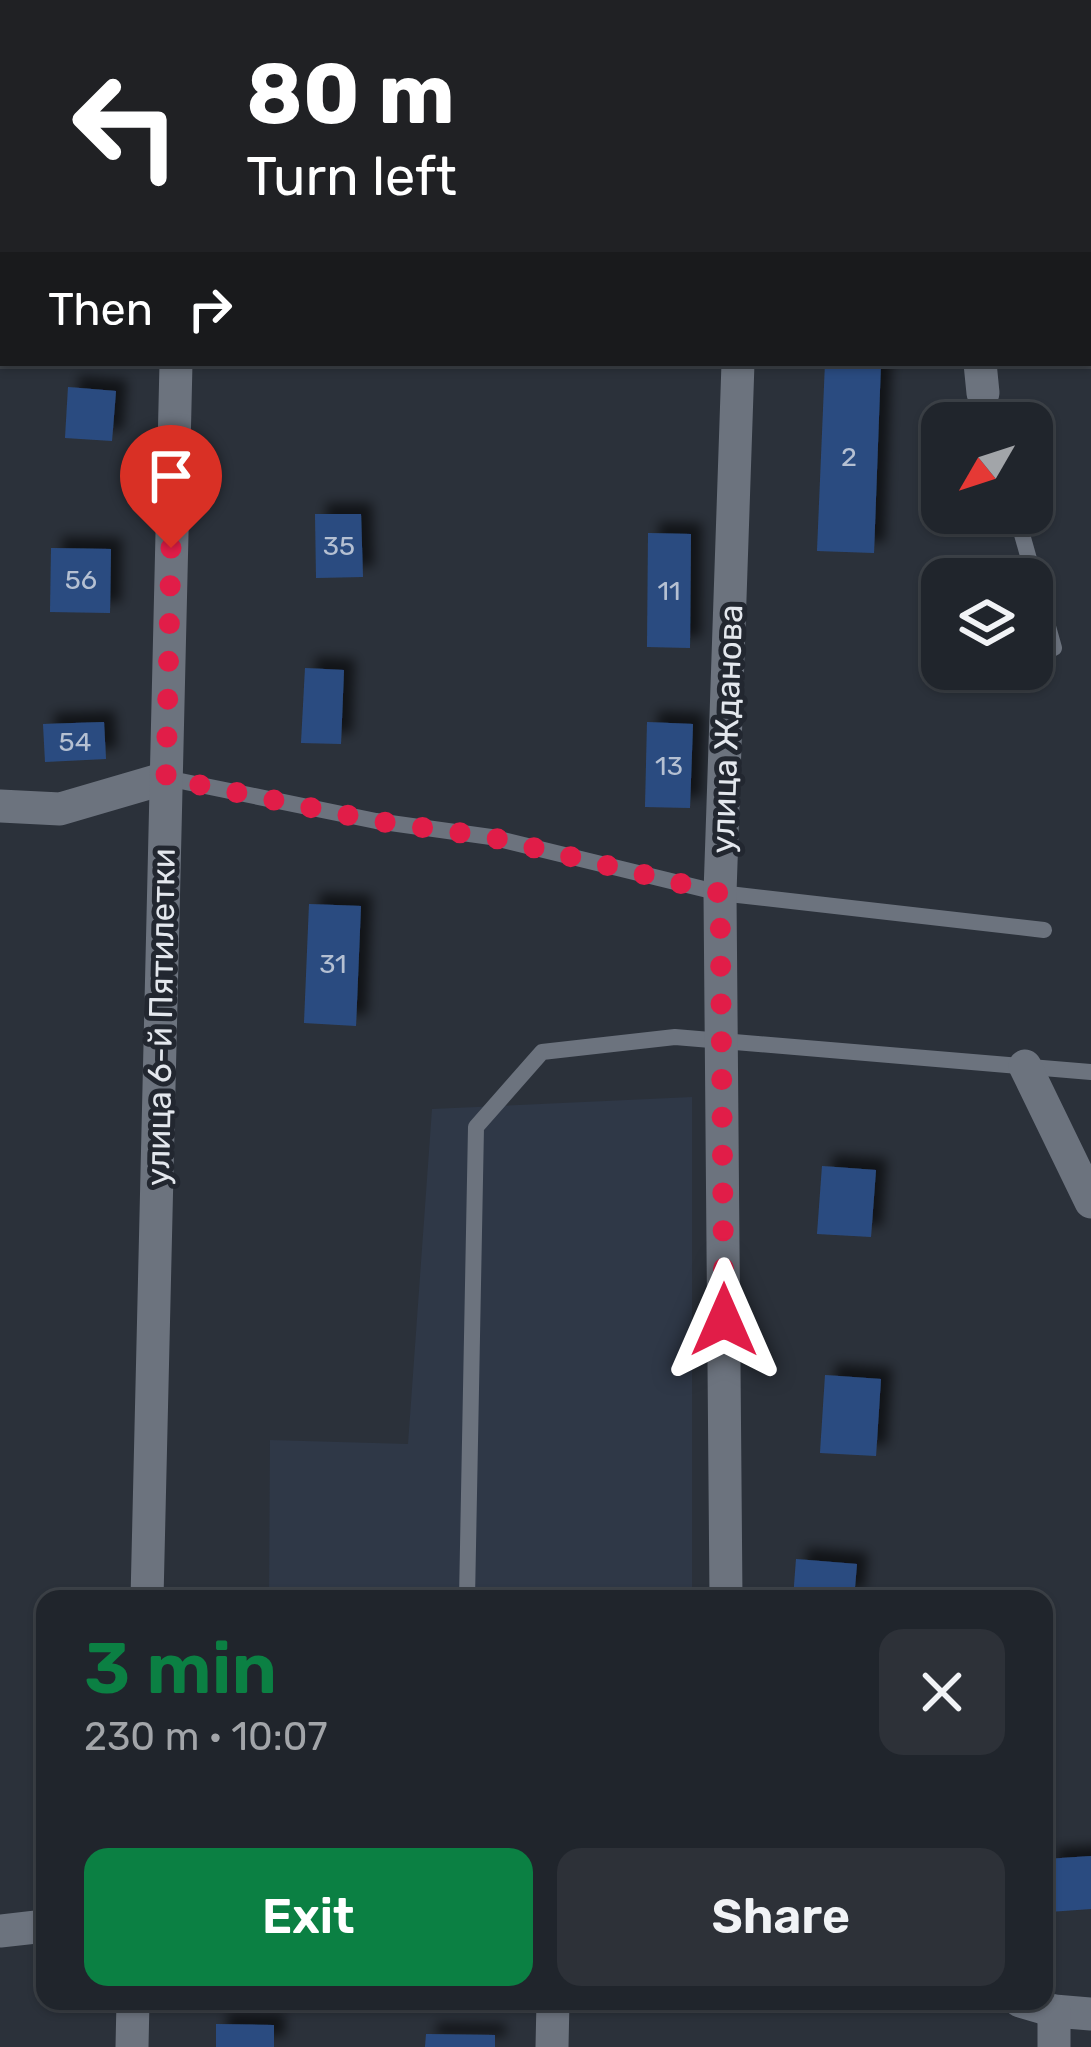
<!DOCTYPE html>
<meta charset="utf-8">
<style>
:root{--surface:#20252c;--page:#2d3138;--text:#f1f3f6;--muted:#a2a5a9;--line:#3d4248;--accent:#0b8043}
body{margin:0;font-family:Rubik,sans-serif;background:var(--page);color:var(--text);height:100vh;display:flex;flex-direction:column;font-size:45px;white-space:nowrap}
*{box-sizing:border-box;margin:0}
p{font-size:39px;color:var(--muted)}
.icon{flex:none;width:66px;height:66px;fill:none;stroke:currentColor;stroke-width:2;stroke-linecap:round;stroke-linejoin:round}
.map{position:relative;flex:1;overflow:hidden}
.drawer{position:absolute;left:36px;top:1590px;width:1017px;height:420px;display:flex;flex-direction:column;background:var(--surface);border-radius:24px;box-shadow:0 3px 9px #0004,0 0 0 3px var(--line)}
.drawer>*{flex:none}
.guide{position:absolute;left:0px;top:0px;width:1092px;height:366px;box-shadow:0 3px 9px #0004,0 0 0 3px var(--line);background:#202124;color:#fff;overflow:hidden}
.needle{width:78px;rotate:231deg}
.controls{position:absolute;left:921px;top:402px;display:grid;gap:24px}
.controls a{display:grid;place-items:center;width:132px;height:132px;border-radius:24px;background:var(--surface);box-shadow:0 3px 9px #0004,0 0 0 3px var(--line);font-size:60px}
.pin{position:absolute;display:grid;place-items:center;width:102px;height:102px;color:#fff;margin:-123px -51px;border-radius:50% 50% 50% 0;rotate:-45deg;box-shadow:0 0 12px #0007}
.pin .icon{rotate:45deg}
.me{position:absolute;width:132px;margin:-66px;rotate:0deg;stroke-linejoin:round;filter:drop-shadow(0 0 9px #0008)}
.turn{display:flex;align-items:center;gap:42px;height:252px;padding:0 48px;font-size:54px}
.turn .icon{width:156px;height:156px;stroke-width:2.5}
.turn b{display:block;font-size:84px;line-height:102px}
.then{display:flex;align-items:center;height:114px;padding:0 48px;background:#0003;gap:24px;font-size:45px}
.round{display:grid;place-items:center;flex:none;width:126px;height:126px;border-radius:24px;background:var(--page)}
.summary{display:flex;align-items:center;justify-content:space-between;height:204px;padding:0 48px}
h1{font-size:72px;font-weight:600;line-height:90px;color:var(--accent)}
.action{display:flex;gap:24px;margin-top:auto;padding:24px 48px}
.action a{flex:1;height:138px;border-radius:24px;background:var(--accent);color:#fff;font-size:48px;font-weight:600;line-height:138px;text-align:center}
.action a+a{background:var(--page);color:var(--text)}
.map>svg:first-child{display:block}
.built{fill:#2f3847}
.building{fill:#2b4c80;filter:url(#shadow)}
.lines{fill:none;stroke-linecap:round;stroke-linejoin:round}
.service{stroke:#6c737e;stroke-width:16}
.minor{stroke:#6c737e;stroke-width:33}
.route{stroke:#e11d48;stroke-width:21;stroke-dasharray:0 37.8}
.labels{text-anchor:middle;stroke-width:10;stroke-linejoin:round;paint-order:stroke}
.number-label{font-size:27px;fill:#b5c0d2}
.street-label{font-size:33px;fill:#e3e7ed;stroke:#222730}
</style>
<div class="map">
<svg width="1091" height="2047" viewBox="0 0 1091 2047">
<defs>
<filter id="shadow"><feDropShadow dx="11" dy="-11" stdDeviation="6" flood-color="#0009"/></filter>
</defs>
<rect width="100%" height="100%" fill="#2b313a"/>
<!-- built -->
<path class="built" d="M692 1097V1599H269L270 1440 408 1444 432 1109Z"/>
<!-- building -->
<g class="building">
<path d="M825 363H881L874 553 817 551Z"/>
<path d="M68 387 116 391 112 441 65 438Z"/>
<path d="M315 514H361L363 577 316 578Z"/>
<path d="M648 533 691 534 690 648 647 647Z"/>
<path d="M51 548 111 549 110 613 50 612Z"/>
<path d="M305 668 344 670 341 744 301 743Z"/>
<path d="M104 722 106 759 45 762 43 724Z"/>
<path d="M647 722 693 724 690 808 645 807Z"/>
<path d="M309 904 361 906 356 1026 304 1023Z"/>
<path d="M822 1166 876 1170 871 1237 817 1234Z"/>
<path d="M825 1375 881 1379 876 1456 820 1453Z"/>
<path d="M796 1559 857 1564 854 1599H793Z"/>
<path d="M1091 1856V1909L1049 1912 1046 1859Z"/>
<path d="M216 2024 274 2025V2047H216Z"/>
<path d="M426 2034 495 2035V2047H425Z"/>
</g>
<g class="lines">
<!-- service -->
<g class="service">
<path d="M983 393 991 423"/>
<path d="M1016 513 1054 648"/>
<path d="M166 778 376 821 491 837 720 893 1044 930"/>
<path d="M467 1599 476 1127 542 1052 675 1037 1091 1072"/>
</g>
<!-- minor -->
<g class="minor">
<path d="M951 0V3"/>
<path d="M185 3V0"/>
<path d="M750 3V0"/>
<path d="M1089 253H1091"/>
<path d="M980 363 983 393"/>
<path d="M0 806 60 809 166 778"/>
<path d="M1025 1066 1091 1202"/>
<path d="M147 1599 176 363"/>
<path d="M726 1599 720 893 738 363"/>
<path d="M0 1931 45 1926"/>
<path d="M1020 2001 1054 2011 1091 2014"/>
<path d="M1054 2011V2047"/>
<path d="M132 2047 133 2001"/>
<path d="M552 2047 553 2001"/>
</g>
</g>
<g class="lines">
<!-- route -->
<path class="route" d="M171 548 166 778 376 821 490 837 720 893 724 1320"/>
</g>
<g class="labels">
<!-- number labels -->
<g class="number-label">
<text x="849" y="466">2</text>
<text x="339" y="555">35</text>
<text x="81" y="589">56</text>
<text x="669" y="600">11</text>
<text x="75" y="751">54</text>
<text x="669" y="775">13</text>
<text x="333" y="973">31</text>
</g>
<!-- street labels -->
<g class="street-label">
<text transform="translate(726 729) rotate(-88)" y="12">улица Жданова</text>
<text transform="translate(160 1017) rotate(-89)" y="12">улица 6-й Пятилетки</text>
</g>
</g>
</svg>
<div class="controls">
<a><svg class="needle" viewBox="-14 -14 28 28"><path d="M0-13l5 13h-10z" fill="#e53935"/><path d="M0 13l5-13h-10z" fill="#a2a5a9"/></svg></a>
<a><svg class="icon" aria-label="layers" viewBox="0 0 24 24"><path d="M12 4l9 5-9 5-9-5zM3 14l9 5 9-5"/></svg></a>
</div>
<div class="pin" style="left:171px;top:548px;background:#d93025"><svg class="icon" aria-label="arrive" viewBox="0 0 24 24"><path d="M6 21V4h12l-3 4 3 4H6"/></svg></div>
<svg class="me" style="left:724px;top:1320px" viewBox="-20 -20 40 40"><path d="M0-17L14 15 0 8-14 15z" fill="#e11d48" stroke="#fff" stroke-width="4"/></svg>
<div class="guide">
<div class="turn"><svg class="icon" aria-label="left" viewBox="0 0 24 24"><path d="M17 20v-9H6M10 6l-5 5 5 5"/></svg><div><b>80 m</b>Turn left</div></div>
<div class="then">Then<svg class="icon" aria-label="right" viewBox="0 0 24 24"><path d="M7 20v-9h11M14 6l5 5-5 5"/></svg></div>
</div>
<section class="drawer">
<div class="summary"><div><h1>3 min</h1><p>230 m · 10:07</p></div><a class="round"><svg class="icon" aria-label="close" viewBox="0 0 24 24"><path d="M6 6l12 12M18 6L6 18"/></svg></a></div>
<div class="action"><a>Exit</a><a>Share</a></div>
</section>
</div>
